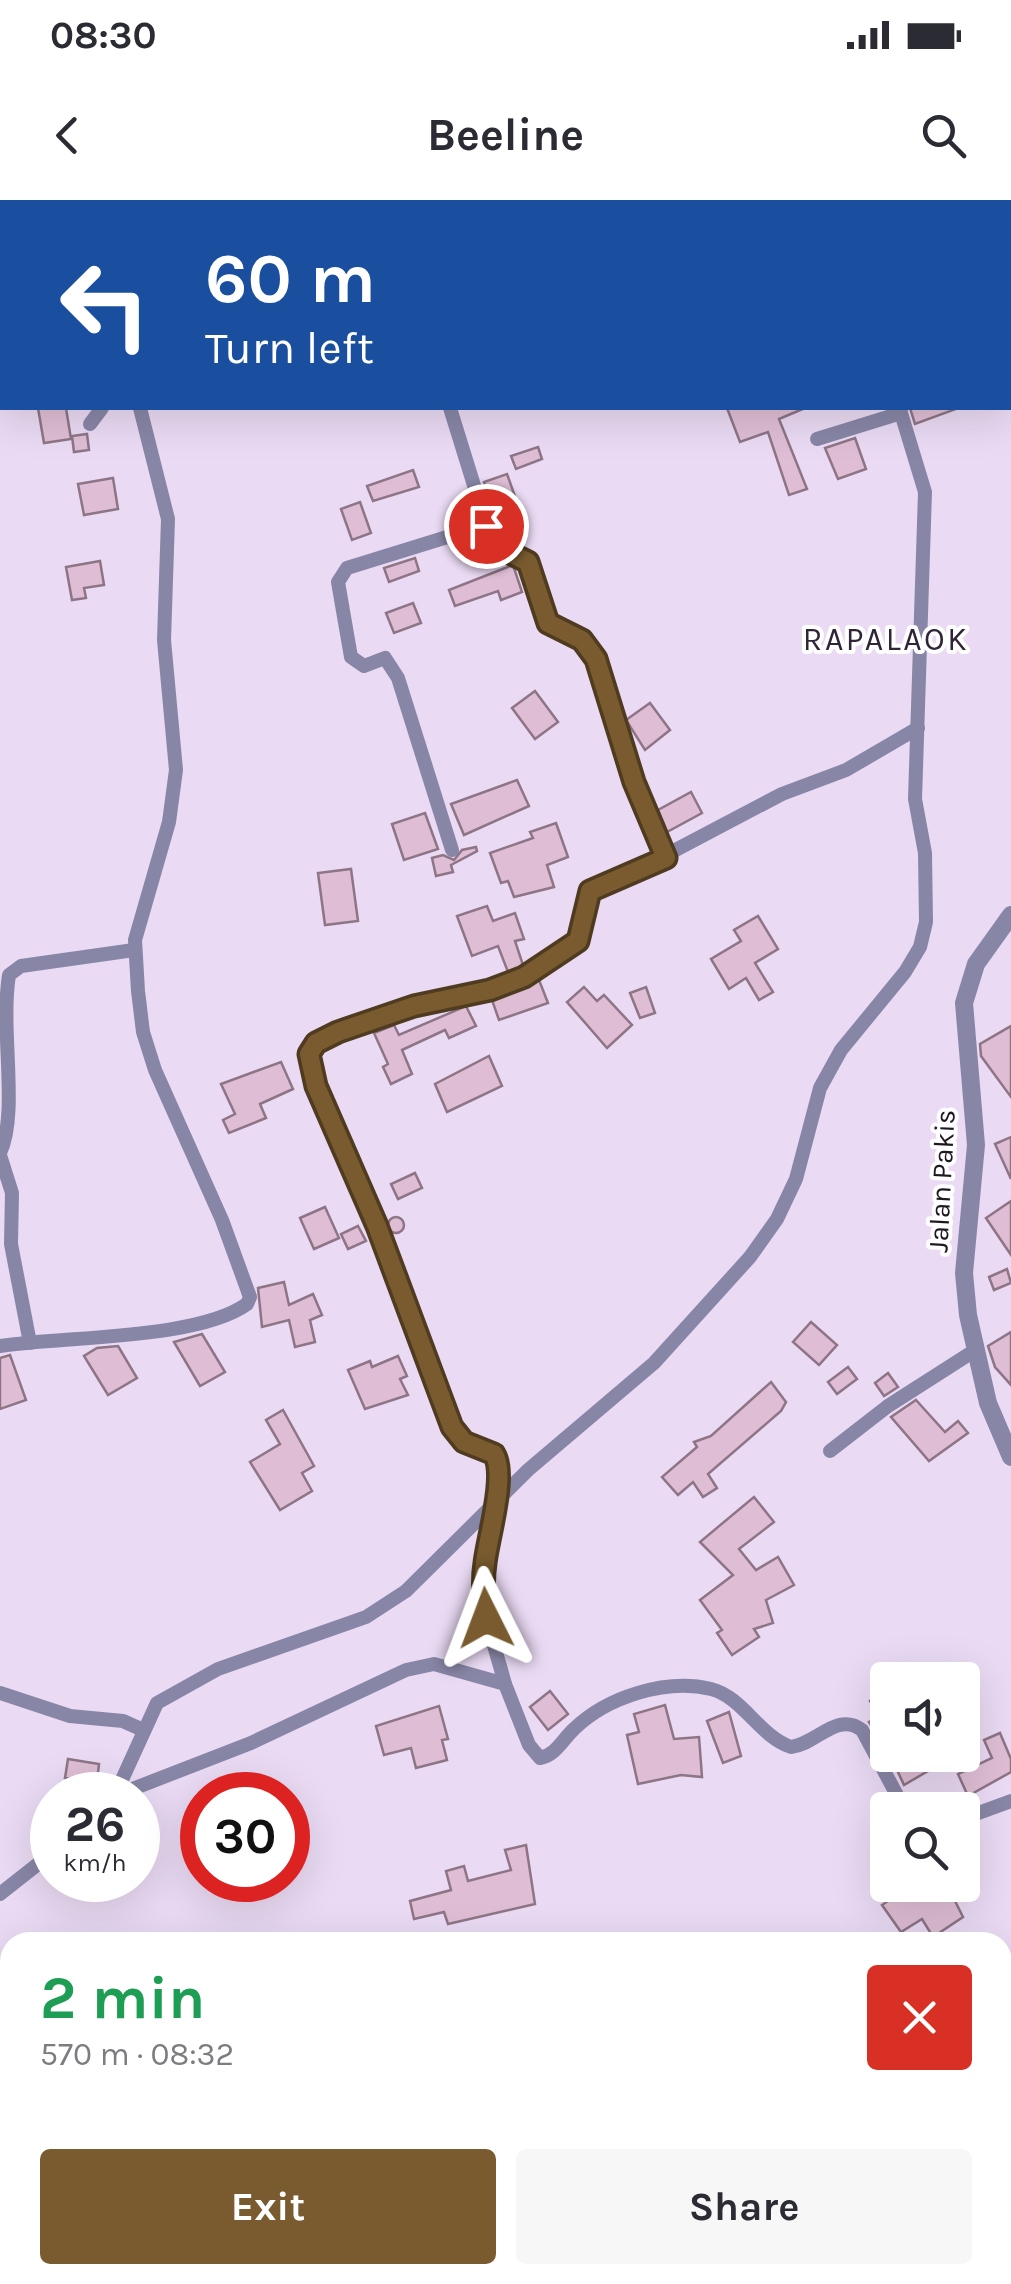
<!DOCTYPE html>
<meta charset="utf-8">
<style>
:root{--surface:#fff;--page:#f7f7f7;--text:#2b2b33;--muted:#7c7c81;--accent:#795b2f}
body{margin:0;font-family:Karla,sans-serif;background:var(--page);color:var(--text);height:100vh;display:flex;flex-direction:column;font-size:38px;white-space:nowrap}
*{box-sizing:border-box;margin:0}
p{font-size:32px;color:var(--muted)}
.icon{flex:none;width:55px;height:55px;fill:none;stroke:currentColor;stroke-width:2;stroke-linecap:round;stroke-linejoin:round}
.map{position:relative;flex:1;overflow:hidden}
.details{position:absolute;left:0px;top:1732px;width:1012px;height:352px;display:flex;flex-direction:column;background:var(--surface);border-radius:30px 30px 0 0;box-shadow:0 10px 40px #0002}
.details>*{flex:none}
.hud{position:absolute;left:0px;top:0px;width:1012px;height:210px;box-shadow:0 10px 40px #0002;background:#1a4fa0;color:#fff;overflow:hidden}
.tools{position:absolute;left:870px;top:1462px;display:grid;gap:20px}
.tools a{display:grid;place-items:center;width:110px;height:110px;border-radius:10px;background:var(--surface);box-shadow:0 10px 40px #0002;font-size:50px}
.speed{position:absolute;left:30px;top:1572px;display:flex;gap:20px;font-size:50px;font-weight:700;text-align:center}
.speed>*{display:grid;place-content:center;width:130px;height:130px;border-radius:50%;background:var(--surface);box-shadow:0 10px 40px #0002;line-height:1}
.speed small{font-size:25px;font-weight:400}
.speed .limit{border:15px solid #d22;background:#fff;color:#111}
.pin{position:absolute;display:grid;place-items:center;width:85px;height:85px;color:#fff;margin:-42px;border:5px solid #fff;border-radius:50%;box-shadow:0 2px 10px #0007}
.me{position:absolute;width:110px;margin:-55px;rotate:357deg;stroke-linejoin:round;filter:drop-shadow(0 0 8px #0008)}
.turn{display:flex;align-items:center;gap:35px;height:210px;padding:0 40px;font-size:45px}
.turn .icon{width:130px;height:130px;stroke-width:2.5}
.turn b{display:block;font-size:70px;line-height:85px}
.round{display:grid;place-items:center;flex:none;width:105px;height:105px;border-radius:10px;background:var(--page)}
.overview{display:flex;align-items:center;justify-content:space-between;height:170px;padding:0 40px}
h1{font-size:60px;font-weight:700;line-height:75px;color:#1e9e55}
.button{display:flex;gap:20px;margin-top:auto;padding:20px 40px}
.button a{flex:1;height:115px;border-radius:10px;background:var(--accent);color:#fff;font-size:40px;font-weight:700;line-height:115px;text-align:center}
.button a+a{background:var(--page);color:var(--text)}
.status{display:flex;justify-content:space-between;align-items:center;height:70px;padding:0 50px;background:var(--surface);direction:ltr}
.status svg{height:28px;fill:currentColor}
header{display:flex;justify-content:space-between;align-items:center;height:130px;padding:0 40px;background:var(--surface);font-size:45px;font-weight:700}
.map>svg:first-child{display:block}
.building{fill:#dfbed5;stroke:#8d7586;stroke-width:2.5}
.lines{fill:none;stroke-linecap:round;stroke-linejoin:round}
.minor{stroke:#8886a6;stroke-width:14}
.tertiary{stroke:#8886a6;stroke-width:18}
.route-casing{stroke:#4f3b1f;stroke-width:25}
.route{stroke:#795b2f;stroke-width:18}
.labels{text-anchor:middle;stroke-width:8;stroke-linejoin:round;paint-order:stroke}
.street-label{font-size:28px;fill:#1e1821;stroke:#fff}
.quarter-label{font-size:32px;letter-spacing:2.5px;fill:#302437;stroke:#fff}
</style>
<div class="status"><b>08:30</b><svg viewBox="0 0 49 12"><path d="M0 12V9h3v3zM5 12V6h3v6zM10 12V3h3v9zM15 12V0h3v12zM26 1h20v11H26zM47 4h2v5h-2z"/></svg></div>
<header><svg class="icon" aria-label="back" viewBox="0 0 24 24"><path d="M15 5l-7 7 7 7"/></svg>Beeline<svg class="icon" aria-label="search" viewBox="0 0 24 24"><circle cx="10" cy="10" r="6"/><path d="M15 15l6 6"/></svg></header>
<div class="map">
<svg width="1011" height="2084" viewBox="0 0 1011 2084">
<rect width="100%" height="100%" fill="#eadaf4"/>
<!-- building -->
<g class="building">
<path d="M38 208H66L71 239 44 243Z"/>
<path d="M727 208H805L779 219 807 289 789 295 768 232 740 242Z"/>
<path d="M910 208H956V209L915 224Z"/>
<path d="M87 234 89 250 74 252 72 236Z"/>
<path d="M855 238 866 269 838 279 825 248Z"/>
<path d="M538 247 542 259 516 269 511 256Z"/>
<path d="M413 270 419 287 373 301 367 286Z"/>
<path d="M507 274 517 302 493 311 484 282Z"/>
<path d="M113 278 118 309 84 315 78 284Z"/>
<path d="M360 302 371 333 352 340 341 309Z"/>
<path d="M415 358 419 371 389 382 384 368Z"/>
<path d="M100 361 104 385 84 388 86 398 72 400 66 367Z"/>
<path d="M513 365 522 392 501 400 498 391 455 406 449 390Z"/>
<path d="M413 403 421 423 394 433 386 413Z"/>
<path d="M535 491 558 522 535 539 512 508Z"/>
<path d="M650 503 670 530 645 550 626 520Z"/>
<path d="M517 580 529 606 464 635 451 604Z"/>
<path d="M691 592 702 613 667 632 658 610Z"/>
<path d="M425 613 438 649 404 660 392 624Z"/>
<path d="M556 623 568 657 547 665 554 687 514 697 508 681 501 683 490 653 533 638 530 632Z"/>
<path d="M476 647 477 651 451 665 453 672 436 676 432 658 443 655 454 660 462 650Z"/>
<path d="M351 669 358 721 325 725 318 673Z"/>
<path d="M487 706 493 721 515 713 524 739 515 741 523 765 519 768 508 772 498 746 472 756 457 716Z"/>
<path d="M758 716 778 749 755 763 773 792 759 800 746 778 729 789 711 759 741 741 734 730Z"/>
<path d="M539 780 548 803 499 820 492 800Z"/>
<path d="M584 787 597 801 604 795 632 825 607 848 567 802Z"/>
<path d="M646 787 655 813 640 818 630 793Z"/>
<path d="M466 806 476 826 449 838 445 830 402 850 412 874 391 884 383 867 388 864 374 833 394 825 399 835Z"/>
<path d="M1011 826V897L981 856 980 844Z"/>
<path d="M489 856 502 886 447 912 435 884Z"/>
<path d="M281 862 293 889 260 904 266 918 229 933 223 920 235 914 221 884Z"/>
<path d="M1011 937V979L995 944Z"/>
<path d="M415 973 422 988 398 999 391 984Z"/>
<path d="M1011 1001V1055L986 1018Z"/>
<path d="M325 1007 339 1038 314 1049 300 1018Z"/>
<circle cx="396" cy="1025" r="8"/>
<path d="M358 1026 366 1041 348 1049 341 1034Z"/>
<path d="M1007 1069 1011 1083 994 1090 989 1077Z"/>
<path d="M284 1082 289 1105 313 1094 322 1115 310 1120 315 1142 295 1147 289 1120 262 1127 258 1088Z"/>
<path d="M811 1122 837 1145 819 1165 793 1142Z"/>
<path d="M1011 1132V1185L995 1167 988 1146Z"/>
<path d="M202 1134 225 1172 200 1186 174 1142Z"/>
<path d="M118 1146 137 1178 108 1195 84 1156 97 1148Z"/>
<path d="M10 1155 26 1200 0 1209V1158Z"/>
<path d="M398 1156 407 1176 400 1179 408 1195 365 1209 348 1170 370 1161 372 1167Z"/>
<path d="M848 1167 857 1179 837 1194 828 1182Z"/>
<path d="M888 1173 898 1187 884 1196 875 1183Z"/>
<path d="M771 1182 786 1202 781 1211 708 1274 717 1288 703 1297 693 1282 678 1295 662 1277 697 1247 694 1242 711 1236Z"/>
<path d="M916 1200 945 1232 958 1221 968 1233 929 1261 891 1217Z"/>
<path d="M283 1210 314 1266 302 1273 312 1291 280 1310 250 1262 280 1244 266 1220Z"/>
<path d="M754 1297 774 1322 739 1349 756 1370 778 1357 794 1385 766 1400 773 1423 754 1429 759 1437 732 1455 717 1433 722 1430 700 1400 733 1375 700 1342Z"/>
<path d="M550 1491 568 1514 548 1530 530 1507Z"/>
<path d="M888 1491V1529L877 1535 869 1522 880 1516 870 1501Z"/>
<path d="M665 1505 674 1539 699 1537 702 1577 681 1575 638 1584 627 1535 639 1532 634 1514Z"/>
<path d="M439 1506 448 1539 442 1540 447 1560 416 1568 411 1548 384 1555 376 1526Z"/>
<path d="M729 1512 741 1556 723 1563 707 1521Z"/>
<path d="M1000 1533 1011 1559V1572L968 1596 958 1574 992 1558 984 1540Z"/>
<path d="M890 1555H919L928 1571 904 1585Z"/>
<path d="M68 1559 99 1564 97 1582 65 1578Z"/>
<path d="M526 1645 535 1704 448 1724 444 1712 414 1719 410 1701 451 1690 446 1671 464 1666 468 1681 511 1670 505 1650Z"/>
<path d="M922 1685H947L963 1717 933 1737 922 1719 901 1732 882 1705 906 1689 909 1693Z"/>
</g>
<g class="lines">
<!-- minor -->
<g class="minor">
<path d="M142 0 144 2"/>
<path d="M864 0V2"/>
<path d="M450 208 490 337 507 353C540 353 535 401 549 423L582 441 596 459 634 582 666 655 661 664 589 691 578 741 524 777 490 790 414 806 338 832 316 843 309 855 315 886 377 1026 453 1227 464 1242 494 1254C507 1274 489 1336 485 1361 478 1403 494 1443 505 1484"/>
<path d="M90 224 102 208"/>
<path d="M817 239 901 213 899 208"/>
<path d="M452 650 398 478 385 458 364 466 351 457 338 382 347 368 486 325"/>
<path d="M666 655 782 594 846 570 918 528"/>
<path d="M0 953C19 912 0 831 9 775L21 766 134 750"/>
<path d="M0 955 12 993 11 1044 30 1143"/>
<path d="M0 1146C62 1136 197 1140 247 1104L250 1097 222 1020 155 870 143 832 138 791 135 740 169 622 176 570 164 440 168 319 140 208"/>
<path d="M830 1251 888 1206 974 1151"/>
<path d="M0 1493 70 1516 123 1521 143 1530"/>
<path d="M115 1595 157 1503 218 1469 366 1417 406 1391 528 1270 654 1163 750 1057 777 1019 796 979 820 888 841 850 905 772 920 747 926 722 925 653 915 599 925 292 901 213"/>
<path d="M117 1595 251 1543 406 1470 434 1464 505 1484 529 1545 540 1558C556 1555 563 1539 574 1529 607 1497 666 1478 711 1489 743 1497 759 1536 791 1547 817 1544 837 1511 862 1530L905 1610"/>
<path d="M962 1619 1011 1601"/>
<path d="M0 1694 52 1653"/>
<path d="M0 2061 10 2065"/>
<path d="M86 2075 93 2084"/>
</g>
<!-- tertiary -->
<g class="tertiary">
<path d="M722 2 731 0"/>
<path d="M0 163H2"/>
<path d="M1011 715 976 764 964 803 976 945 964 1073 968 1115 988 1203 1011 1257"/>
</g>
</g>
<g class="lines">
<defs>
<path id="route" d="M486 326 498 347 528 362 548 423 582 440 596 459 634 582 666 658 590 691 578 741 524 777 490 790 414 806 338 832 316 843 309 854 316 886 377 1026 452 1227 464 1242 494 1254C507 1275 488 1337 485 1363 482 1382 484 1399 486 1418"/>
</defs>
<!-- route casing -->
<use href="#route" class="route-casing"/>
<!-- route -->
<use href="#route" class="route"/>
</g>
<g class="labels">
<!-- street labels -->
<g class="street-label">
<text transform="translate(941 981) rotate(-87)" y="10">Jalan Pakis</text>
</g>
<!-- quarter labels -->
<g class="quarter-label">
<text x="886" y="450">RAPALAOK</text>
</g>
</g>
</svg>
<div class="tools">
<a><svg class="icon" aria-label="sound" viewBox="0 0 24 24"><path d="M4 9h4l5-4v14l-5-4H4zM17 9q2 3 0 6"/></svg></a>
<a><svg class="icon" aria-label="search" viewBox="0 0 24 24"><circle cx="10" cy="10" r="6"/><path d="M15 15l6 6"/></svg></a>
</div>
<div class="speed"><div>26<small>km/h</small></div><div class="limit">30</div></div>
<div class="pin" style="left:486px;top:326px;background:#d93025"><svg class="icon" aria-label="arrive" viewBox="0 0 24 24"><path d="M6 21V4h12l-3 4 3 4H6"/></svg></div>
<svg class="me" style="left:486px;top:1418px" viewBox="-20 -20 40 40"><path d="M0-17L14 15 0 8-14 15z" fill="#795b2f" stroke="#fff" stroke-width="4"/></svg>
<div class="hud">
<div class="turn"><svg class="icon" aria-label="left" viewBox="0 0 24 24"><path d="M17 20v-9H6M10 6l-5 5 5 5"/></svg><div><b>60 m</b>Turn left</div></div>
</div>
<section class="details">
<div class="overview"><div><h1>2 min</h1><p>570 m · 08:32</p></div><a class="round" style="background:#d93025;color:#fff"><svg class="icon" aria-label="close" viewBox="0 0 24 24"><path d="M6 6l12 12M18 6L6 18"/></svg></a></div>
<div class="button"><a>Exit</a><a>Share</a></div>
</section>
</div>
